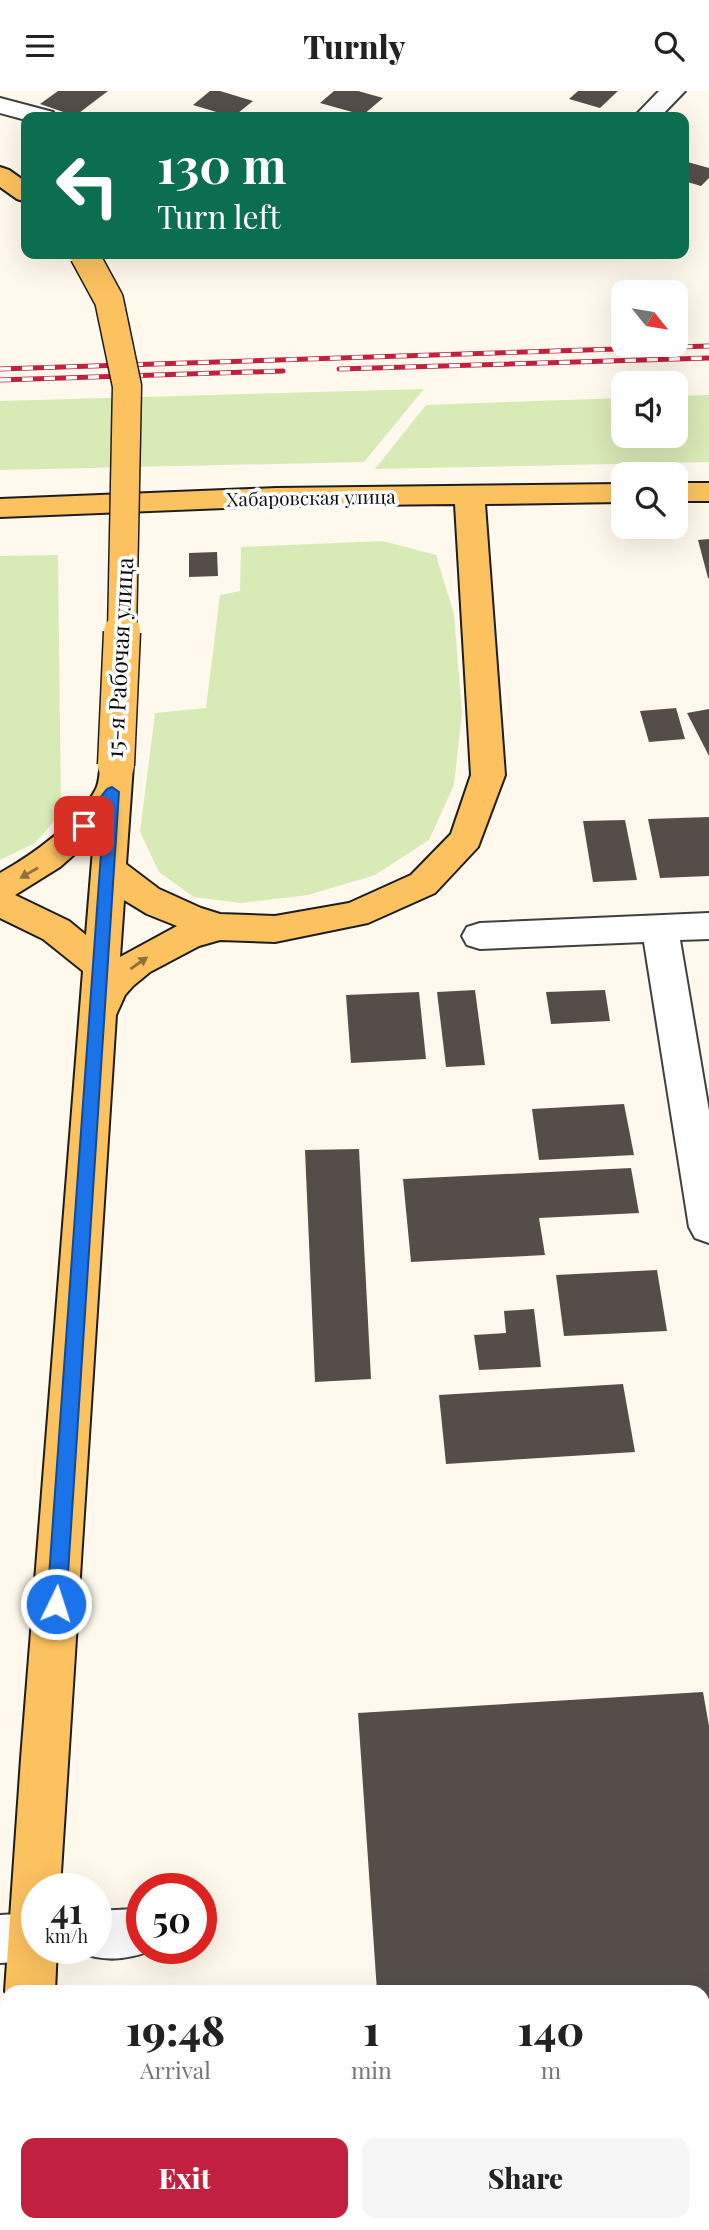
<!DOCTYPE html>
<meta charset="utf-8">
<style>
:root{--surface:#fff;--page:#f6f6f6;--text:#222;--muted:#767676;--accent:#c1213e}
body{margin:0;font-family:"Playfair Display",serif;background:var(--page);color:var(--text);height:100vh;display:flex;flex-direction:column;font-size:26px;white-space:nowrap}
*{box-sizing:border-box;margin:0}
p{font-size:23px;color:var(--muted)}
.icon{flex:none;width:38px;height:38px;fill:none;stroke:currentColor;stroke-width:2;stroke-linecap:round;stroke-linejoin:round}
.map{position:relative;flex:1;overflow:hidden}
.details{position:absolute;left:0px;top:1894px;width:710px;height:247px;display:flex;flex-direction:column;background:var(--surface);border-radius:21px 21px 0 0;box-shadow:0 7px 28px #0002}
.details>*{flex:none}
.hud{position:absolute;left:21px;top:21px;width:668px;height:147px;border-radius:14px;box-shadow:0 7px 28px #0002;background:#0b6e4f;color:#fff;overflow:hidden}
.needle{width:46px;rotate:120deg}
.fabs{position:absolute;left:611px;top:189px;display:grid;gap:14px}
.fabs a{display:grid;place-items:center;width:77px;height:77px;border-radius:14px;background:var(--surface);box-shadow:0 7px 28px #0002;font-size:35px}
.speed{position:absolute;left:21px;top:1782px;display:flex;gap:14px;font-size:35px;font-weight:700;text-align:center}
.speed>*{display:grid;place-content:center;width:91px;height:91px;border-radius:50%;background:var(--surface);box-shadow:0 7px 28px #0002;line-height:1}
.speed small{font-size:18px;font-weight:400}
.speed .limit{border:10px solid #d22;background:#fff;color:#111}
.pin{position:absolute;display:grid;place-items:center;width:60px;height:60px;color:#fff;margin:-30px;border-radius:14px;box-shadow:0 4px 10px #0006}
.me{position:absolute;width:77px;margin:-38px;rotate:4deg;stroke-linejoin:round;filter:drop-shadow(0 0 5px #0008)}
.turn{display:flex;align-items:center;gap:24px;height:147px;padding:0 21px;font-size:32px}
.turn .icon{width:91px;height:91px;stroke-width:2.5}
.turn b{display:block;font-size:49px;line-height:60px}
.eta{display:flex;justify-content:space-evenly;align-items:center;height:119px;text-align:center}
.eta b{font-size:42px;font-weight:800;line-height:49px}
.primary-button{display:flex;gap:14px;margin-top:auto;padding:14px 21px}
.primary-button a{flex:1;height:80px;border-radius:14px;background:var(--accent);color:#fff;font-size:28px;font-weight:800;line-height:80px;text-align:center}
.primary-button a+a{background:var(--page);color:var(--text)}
header{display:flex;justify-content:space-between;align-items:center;height:91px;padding:0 21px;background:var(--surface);font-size:32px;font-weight:800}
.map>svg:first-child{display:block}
.green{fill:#d8eab6}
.building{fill:#564d49}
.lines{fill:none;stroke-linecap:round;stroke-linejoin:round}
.minor-casing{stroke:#404040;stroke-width:4}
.major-casing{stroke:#1e1e1e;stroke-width:4}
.minor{fill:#fff;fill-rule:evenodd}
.major{fill:#fcc260;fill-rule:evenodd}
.rail-casing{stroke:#c1213e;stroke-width:5}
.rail{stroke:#fff;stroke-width:3.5;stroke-dasharray:11;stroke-linecap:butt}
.major-bridge-far1-casing{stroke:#1e1e1e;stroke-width:31;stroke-linecap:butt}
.major-bridge-casing{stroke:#1e1e1e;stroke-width:39;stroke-linecap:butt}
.major-bridge-far1{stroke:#fcc260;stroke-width:28}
.major-bridge{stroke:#fcc260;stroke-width:36}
.oneway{fill:#90713b}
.route{fill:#1a73e8;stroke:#114b97;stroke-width:2}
.labels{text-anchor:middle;stroke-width:7;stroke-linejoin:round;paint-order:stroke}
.far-street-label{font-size:19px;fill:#0d0d0d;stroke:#fff}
.street-label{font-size:23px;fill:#0d0d0d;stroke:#fff}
</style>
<header><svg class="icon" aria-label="menu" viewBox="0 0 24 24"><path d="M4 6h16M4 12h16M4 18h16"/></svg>Turnly<svg class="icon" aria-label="search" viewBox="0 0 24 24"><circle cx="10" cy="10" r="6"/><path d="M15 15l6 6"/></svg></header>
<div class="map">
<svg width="709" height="2139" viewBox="0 0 709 2139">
<rect width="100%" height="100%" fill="#fff9ed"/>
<!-- green -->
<g class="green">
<path d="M424 298 364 371 0 379V310Z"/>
<path d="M709 304V371L375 378 426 314 623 307V345H676V305Z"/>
<path d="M383 450 436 464 454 523 462 622 454 694 429 749 375 784 308 804 241 812 194 806 159 781 140 741 155 622 206 617 220 504 240 500 241 456Z"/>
<path d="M58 464 61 722 35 752 0 769V465Z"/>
</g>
<!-- building -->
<g class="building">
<path d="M58 0H108L75 25 40 13Z"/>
<path d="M210 0H220L253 10 233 26 193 14Z"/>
<path d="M334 0H358L383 7 363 24 320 12Z"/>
<path d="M578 0H618L600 17 569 8Z"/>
<path d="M684 70 709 77V87L701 95 684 90Z"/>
<path d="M709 448V487H708L698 449Z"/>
<path d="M217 461 218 485 189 486V462Z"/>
<path d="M676 617 685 648 649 651 640 620Z"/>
<path d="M709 618V665L687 622Z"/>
<path d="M709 726V785L660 787 648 728Z"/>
<path d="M625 729 637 789 593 791 583 730Z"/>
<path d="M475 899 485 974 446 976 437 901Z"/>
<path d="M605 899 610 930 551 933 546 901Z"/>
<path d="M419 901 426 968 351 972 346 904Z"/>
<path d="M624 1013 634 1064 539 1069 532 1018Z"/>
<path d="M359 1058 371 1288 315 1291 305 1059Z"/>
<path d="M631 1077 639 1122 539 1127 545 1164 411 1171 403 1088Z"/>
<path d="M657 1179 667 1240 564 1245 556 1184Z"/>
<path d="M534 1218 541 1276 479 1279 474 1244 506 1242 504 1220Z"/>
<path d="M623 1293 635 1361 446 1373 439 1304Z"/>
<path d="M703 1601 709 1635V2112L704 2113V1900H377L358 1622Z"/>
</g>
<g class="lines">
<defs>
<g id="minor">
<path d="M659 0H685L660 26H634Z"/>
<path d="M0 7 53 21 56 26H26V29L0 22Z"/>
<path d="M709 822V848L680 849 709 1020V1152L695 1147 689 1136 644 851 480 858 467 854 462 845 467 836 480 832Z"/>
<path d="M135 1818 142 1821V1857H153L152 1859C128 1869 103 1871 79 1861L77 1857H96V1820Z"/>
<path d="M37 1822V1857H57L54 1863 37 1870 0 1872V1824Z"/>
</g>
<g id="major">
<path d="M0 76 9 79 26 91V111L17 108 0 96Z"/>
<rect x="676" y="392" width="33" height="18"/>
<path d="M623 393V411L485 413 505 684 478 756 435 802 368 832 275 851 220 849 199 855 150 881 133 895 125 904 116 924 60 1797H37V1857H57L55 1900H7V1904L5 1900 21 1668 83 880 43 848 0 827V782C31 765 80 730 96 698 101 688 98 676 104 666L116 663 128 666 133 674 126 773 159 798 201 817 220 823 275 825 349 812 411 784 451 743 471 684 455 413 276 415 0 426V408L276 397ZM94 746 86 844 69 830 15 804 60 776ZM124 809 147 823 177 835 120 866Z"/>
<path d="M7 2109V2133H39V2139H0V2112Z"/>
</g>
</defs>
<!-- minor casing -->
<use href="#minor" class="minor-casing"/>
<!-- major casing -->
<use href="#major" class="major-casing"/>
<!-- minor -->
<use href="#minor" class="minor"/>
<!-- major -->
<use href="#major" class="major"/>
<defs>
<g id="rail">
<path d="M0 278 709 255"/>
<path d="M339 278 709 267"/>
<path d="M0 289 283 280"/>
</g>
</defs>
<!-- rail casing -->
<use href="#rail" class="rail-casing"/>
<!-- rail -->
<use href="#rail" class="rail"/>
<defs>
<path id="major-bridge-far1" d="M84 163 109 209 127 295 122 543"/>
<path id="major-bridge" d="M116 674 122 541"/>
</defs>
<!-- major-bridge-far1 casing -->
<use href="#major-bridge-far1" class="major-bridge-far1-casing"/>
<!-- major-bridge casing -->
<use href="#major-bridge" class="major-bridge-casing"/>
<!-- major-bridge-far1 -->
<use href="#major-bridge-far1" class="major-bridge-far1"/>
<!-- major-bridge -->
<use href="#major-bridge" class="major-bridge"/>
</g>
<!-- one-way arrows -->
<defs><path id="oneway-solid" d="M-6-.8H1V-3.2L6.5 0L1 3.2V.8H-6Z" transform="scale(1.75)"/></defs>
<g class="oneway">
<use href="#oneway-solid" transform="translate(29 782) rotate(150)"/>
<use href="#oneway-solid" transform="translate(139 872) rotate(-35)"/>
</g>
<!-- route -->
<path class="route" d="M112 696 119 701 66 1513 63 1519 56 1521 50 1519 47 1513 104 721 89 739 84 740 77 735 107 698Z"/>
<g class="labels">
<!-- far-street labels -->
<g class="far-street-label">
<text transform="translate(311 407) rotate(-1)" y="7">Хабаровская улица</text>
</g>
<!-- street labels -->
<g class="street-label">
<text transform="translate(120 567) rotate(-87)" y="8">15-я Рабочая улица</text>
</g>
</g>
</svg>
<div class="fabs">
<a><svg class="needle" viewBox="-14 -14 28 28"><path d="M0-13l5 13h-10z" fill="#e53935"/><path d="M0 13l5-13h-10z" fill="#767676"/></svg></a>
<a><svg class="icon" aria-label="sound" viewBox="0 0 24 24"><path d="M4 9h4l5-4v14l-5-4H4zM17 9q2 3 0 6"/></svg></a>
<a><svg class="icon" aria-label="search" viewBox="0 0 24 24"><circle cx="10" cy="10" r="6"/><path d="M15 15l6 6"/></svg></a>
</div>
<div class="speed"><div>41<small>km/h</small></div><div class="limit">50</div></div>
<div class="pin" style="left:84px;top:735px;background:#d93025"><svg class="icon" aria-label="arrive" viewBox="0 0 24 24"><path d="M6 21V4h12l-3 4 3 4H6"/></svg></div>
<svg class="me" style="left:56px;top:1513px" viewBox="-20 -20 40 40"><circle r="17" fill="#1a73e8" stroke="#fff" stroke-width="3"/><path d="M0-11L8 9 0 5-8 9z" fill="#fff"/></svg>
<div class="hud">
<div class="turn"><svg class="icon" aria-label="left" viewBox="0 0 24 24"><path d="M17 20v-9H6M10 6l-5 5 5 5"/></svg><div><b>130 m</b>Turn left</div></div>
</div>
<section class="details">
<div class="eta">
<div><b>19:48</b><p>Arrival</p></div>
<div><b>1</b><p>min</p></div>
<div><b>140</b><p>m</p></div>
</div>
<div class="primary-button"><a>Exit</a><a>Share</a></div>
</section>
</div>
